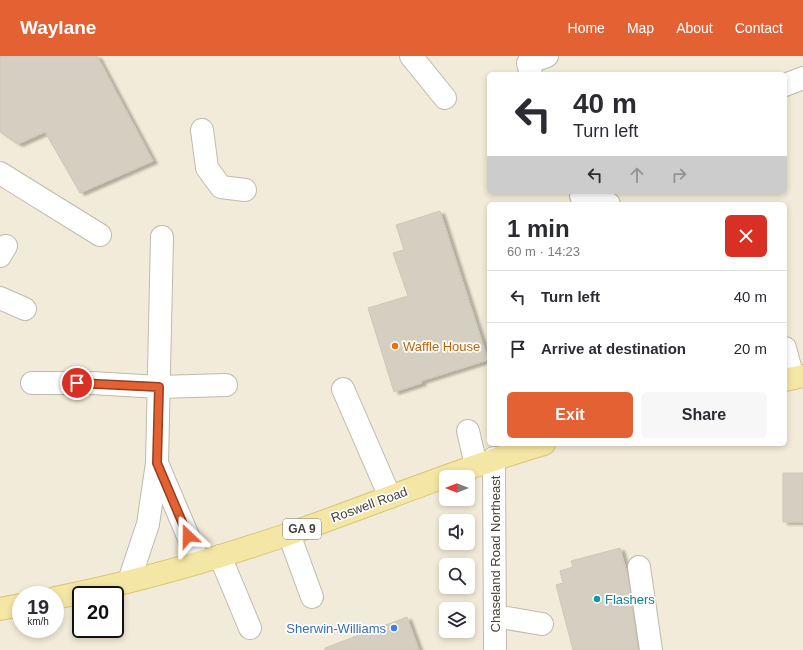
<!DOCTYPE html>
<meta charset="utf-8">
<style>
:root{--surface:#fff;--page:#f7f7f7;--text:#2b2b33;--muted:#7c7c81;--line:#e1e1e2;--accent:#e36133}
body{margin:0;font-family:Helvetica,sans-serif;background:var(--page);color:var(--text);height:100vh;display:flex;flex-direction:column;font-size:15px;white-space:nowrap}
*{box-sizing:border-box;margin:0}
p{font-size:13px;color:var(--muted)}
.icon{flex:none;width:22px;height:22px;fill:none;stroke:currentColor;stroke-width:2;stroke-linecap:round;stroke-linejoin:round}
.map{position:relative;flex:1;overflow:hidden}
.sheet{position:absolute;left:487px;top:146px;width:300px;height:244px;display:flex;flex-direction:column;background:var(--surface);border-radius:6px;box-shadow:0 2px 6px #0003}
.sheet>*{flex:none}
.top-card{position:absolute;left:487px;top:16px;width:300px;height:122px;border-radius:6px;box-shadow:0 2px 6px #0003;background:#fff;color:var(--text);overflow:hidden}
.needle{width:26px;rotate:270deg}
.tools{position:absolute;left:439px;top:414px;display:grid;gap:8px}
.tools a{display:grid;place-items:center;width:36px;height:36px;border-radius:6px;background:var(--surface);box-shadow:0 2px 6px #0003;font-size:20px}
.speed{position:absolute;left:12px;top:530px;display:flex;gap:8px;font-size:20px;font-weight:700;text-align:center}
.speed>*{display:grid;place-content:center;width:52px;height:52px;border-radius:50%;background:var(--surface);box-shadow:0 2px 6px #0003;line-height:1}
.speed small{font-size:10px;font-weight:400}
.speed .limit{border:2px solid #111;border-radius:6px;background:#fff;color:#111}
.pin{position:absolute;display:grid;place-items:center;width:34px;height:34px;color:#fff;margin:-17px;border:2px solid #fff;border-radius:50%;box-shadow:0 1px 4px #0007}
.me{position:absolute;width:44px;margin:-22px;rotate:337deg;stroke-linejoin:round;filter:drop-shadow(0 0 3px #0008)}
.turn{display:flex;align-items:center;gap:14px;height:84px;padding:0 20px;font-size:18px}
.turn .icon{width:52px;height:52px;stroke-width:2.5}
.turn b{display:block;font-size:28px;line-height:34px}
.lanes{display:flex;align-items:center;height:38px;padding:0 20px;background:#0003;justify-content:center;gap:20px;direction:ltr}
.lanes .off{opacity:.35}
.round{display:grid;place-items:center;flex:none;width:42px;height:42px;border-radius:6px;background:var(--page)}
.summary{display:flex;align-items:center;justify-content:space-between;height:68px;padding:0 20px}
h1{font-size:24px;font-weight:700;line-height:30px}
.action{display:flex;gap:8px;margin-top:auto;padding:8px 20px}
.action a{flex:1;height:46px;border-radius:6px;background:var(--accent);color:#fff;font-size:16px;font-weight:700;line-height:46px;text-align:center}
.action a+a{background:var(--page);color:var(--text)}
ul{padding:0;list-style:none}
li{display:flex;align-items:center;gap:12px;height:52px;padding:0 20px;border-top:1px solid var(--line)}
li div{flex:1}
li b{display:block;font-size:15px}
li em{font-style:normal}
header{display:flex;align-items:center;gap:24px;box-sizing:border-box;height:56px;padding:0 20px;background:var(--accent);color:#fff}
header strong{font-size:19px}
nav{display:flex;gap:22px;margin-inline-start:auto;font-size:14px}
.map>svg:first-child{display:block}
.commercial{fill:#f3ebd9;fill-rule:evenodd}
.building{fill:#d4cfc1;stroke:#cec7b5;filter:url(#shadow)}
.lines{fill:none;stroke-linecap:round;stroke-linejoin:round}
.minor-casing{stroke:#bebaae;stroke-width:24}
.major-casing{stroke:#d7c575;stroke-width:24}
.minor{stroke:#fff;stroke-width:22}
.major{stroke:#f4e6a4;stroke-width:22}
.route-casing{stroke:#943f21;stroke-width:10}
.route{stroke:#e36133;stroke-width:7}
.food-dot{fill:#e8710a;stroke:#fff;stroke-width:1.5}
.culture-dot{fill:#0f9aa8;stroke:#fff;stroke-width:1.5}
.shop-dot{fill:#3f7fe0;stroke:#fff;stroke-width:1.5}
.labels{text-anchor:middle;stroke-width:3.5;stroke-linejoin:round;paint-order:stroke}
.shield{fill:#fff;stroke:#7e7b74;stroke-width:1}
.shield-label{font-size:12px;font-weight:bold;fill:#474339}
.food-label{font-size:13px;fill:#c56008;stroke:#fff;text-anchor:start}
.street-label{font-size:13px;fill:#474339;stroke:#fff}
.culture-label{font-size:13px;fill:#0d838f;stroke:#fff;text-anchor:start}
.shop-label{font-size:13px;fill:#366cbe;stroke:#fff;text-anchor:end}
</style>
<header>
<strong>Waylane</strong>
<nav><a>Home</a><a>Map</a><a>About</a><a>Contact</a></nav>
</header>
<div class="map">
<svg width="803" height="594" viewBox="0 0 803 594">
<defs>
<filter id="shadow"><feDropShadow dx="4.5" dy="2.5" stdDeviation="1" flood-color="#0004"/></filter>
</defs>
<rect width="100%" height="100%" fill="#f4f2eb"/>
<!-- commercial -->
<path class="commercial" d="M0 0H803V594H0ZM489 18H785V136H489ZM489 148H785V388H489ZM446 421H468V443H446ZM446 465H468V487H446ZM446 509H468V531H446ZM21 539H55V573H21ZM81 539H115V573H81ZM446 553H468V575H446Z"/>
<!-- building -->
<g class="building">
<path d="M0 0H97L153 105 80 137 45 76 18 88 0 76Z"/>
<path d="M440 155 488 304 421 325 422 327 394 336 368 252 408 240 393 197 404 194 396 169Z"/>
<rect x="783" y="417" width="20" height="49"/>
<path d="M620 492 628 521 638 594H573L556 529 563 527 560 515 573 511 571 505Z"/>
<path d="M407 561 419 594H325V592Z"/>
</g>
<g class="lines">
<defs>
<g id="minor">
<path d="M411 0 445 42"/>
<path d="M531 18 528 7 547 0"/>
<path d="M785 29 803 22"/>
<path d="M202 74 207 112 221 131 245 134"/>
<path d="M0 117 100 179"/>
<path d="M581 140 609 148"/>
<path d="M0 200 6 190"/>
<path d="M0 242 25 253"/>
<path d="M785 292 793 322"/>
<path d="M32 327H92L159 331 226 329"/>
<path d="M343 333 390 441"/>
<path d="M468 375 476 409"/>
<path d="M494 402 495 594"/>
<path d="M157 407 199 506"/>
<path d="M289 478 312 541"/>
<path d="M220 500 250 572"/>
<path d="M639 511 651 594"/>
<path d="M129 525 148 468 157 407 162 181"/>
<path d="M495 560 542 568"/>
</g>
<g id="major">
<path d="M785 324 803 320"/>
<path d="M55 542C132 527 209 505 283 480 370 450 455 414 544 388"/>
<path d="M0 553 21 549"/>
</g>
</defs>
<!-- minor casing -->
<use href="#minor" class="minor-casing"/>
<!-- major casing -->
<use href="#major" class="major-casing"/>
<!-- minor -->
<use href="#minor" class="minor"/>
<!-- major -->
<use href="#major" class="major"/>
</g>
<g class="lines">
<defs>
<path id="route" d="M77 327 159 331 157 407 188 480"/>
</defs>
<!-- route casing -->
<use href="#route" class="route-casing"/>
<!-- route -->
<use href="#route" class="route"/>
</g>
<!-- markers -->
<circle class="food-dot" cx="395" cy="290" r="4"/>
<circle class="culture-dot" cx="597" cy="543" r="4"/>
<circle class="shop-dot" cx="394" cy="572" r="4"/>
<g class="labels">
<!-- shield labels -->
<rect class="shield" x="283" y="463" width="38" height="20" rx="3"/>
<g class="shield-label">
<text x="302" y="477">GA 9</text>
</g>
<!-- food labels -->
<g class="food-label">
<text x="403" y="295">Waffle House</text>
</g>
<!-- street labels -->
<g class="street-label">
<text transform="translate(369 448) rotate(-20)" y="5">Roswell Road</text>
<text transform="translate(495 498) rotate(-90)" y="5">Chaseland Road Northeast</text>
</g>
<!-- culture labels -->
<g class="culture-label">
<text x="605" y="548">Flashers</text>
</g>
<!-- shop labels -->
<g class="shop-label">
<text x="386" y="577">Sherwin-Williams</text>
</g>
</g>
</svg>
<div class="tools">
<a><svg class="needle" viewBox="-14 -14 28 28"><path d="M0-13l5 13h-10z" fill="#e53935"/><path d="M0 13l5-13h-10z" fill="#7c7c81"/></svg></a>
<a><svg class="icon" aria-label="sound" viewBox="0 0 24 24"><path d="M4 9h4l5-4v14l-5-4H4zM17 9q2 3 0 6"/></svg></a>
<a><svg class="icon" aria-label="search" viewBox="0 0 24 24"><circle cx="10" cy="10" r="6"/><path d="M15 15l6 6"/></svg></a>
<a><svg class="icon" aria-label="layers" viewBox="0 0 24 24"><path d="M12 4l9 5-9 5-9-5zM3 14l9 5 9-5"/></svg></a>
</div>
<div class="speed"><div>19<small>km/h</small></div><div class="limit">20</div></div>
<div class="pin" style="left:77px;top:327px;background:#d93025"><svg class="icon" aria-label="arrive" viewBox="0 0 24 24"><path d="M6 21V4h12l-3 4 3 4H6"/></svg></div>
<svg class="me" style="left:188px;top:480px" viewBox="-20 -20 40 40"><path d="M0-17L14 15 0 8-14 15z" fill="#e36133" stroke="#fff" stroke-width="4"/></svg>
<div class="top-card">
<div class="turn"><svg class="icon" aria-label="left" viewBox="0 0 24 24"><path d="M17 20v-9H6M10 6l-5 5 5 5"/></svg><div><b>40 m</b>Turn left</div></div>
<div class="lanes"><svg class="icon" aria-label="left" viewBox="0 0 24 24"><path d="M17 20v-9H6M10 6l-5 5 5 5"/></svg><svg class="icon off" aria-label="ahead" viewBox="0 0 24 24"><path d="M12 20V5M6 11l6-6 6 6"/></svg><svg class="icon off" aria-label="right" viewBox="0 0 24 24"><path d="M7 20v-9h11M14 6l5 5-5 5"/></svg></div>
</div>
<section class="sheet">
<div class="summary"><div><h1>1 min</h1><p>60 m · 14:23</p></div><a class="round" style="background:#d93025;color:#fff"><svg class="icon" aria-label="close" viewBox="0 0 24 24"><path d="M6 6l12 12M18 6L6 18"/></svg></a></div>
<ul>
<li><svg class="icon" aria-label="left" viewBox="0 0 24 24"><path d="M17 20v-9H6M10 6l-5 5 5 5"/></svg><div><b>Turn left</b></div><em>40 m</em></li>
<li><svg class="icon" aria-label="arrive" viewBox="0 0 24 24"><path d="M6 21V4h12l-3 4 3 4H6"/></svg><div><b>Arrive at destination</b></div><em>20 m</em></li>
</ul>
<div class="action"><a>Exit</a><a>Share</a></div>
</section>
</div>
